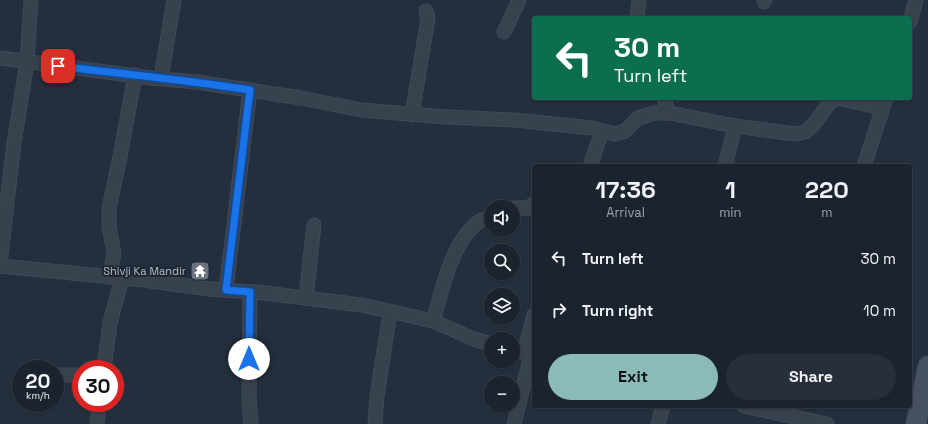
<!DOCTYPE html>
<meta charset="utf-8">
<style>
:root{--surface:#1b232e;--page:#282f3a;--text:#f1f3f6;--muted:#a0a4aa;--line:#39404a;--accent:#8bbbb9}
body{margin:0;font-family:"Space Grotesk",sans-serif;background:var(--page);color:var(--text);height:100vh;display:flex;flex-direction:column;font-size:15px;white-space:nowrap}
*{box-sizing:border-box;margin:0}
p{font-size:13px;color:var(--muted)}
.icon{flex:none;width:22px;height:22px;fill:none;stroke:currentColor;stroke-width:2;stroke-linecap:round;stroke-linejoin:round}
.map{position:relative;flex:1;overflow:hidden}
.side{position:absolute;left:532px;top:164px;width:380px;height:244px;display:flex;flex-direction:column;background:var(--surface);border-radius:4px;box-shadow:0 1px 3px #0004,0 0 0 1px var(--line)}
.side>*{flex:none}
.hud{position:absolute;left:532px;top:16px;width:380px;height:84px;border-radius:4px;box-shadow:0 1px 3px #0004,0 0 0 1px var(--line);background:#0b6e4f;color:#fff;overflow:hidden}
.tools{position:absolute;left:484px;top:200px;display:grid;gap:8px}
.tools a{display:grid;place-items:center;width:36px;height:36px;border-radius:50%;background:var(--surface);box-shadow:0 1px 3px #0004,0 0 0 1px var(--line);font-size:20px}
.speed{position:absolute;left:12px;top:360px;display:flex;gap:8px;font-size:20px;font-weight:700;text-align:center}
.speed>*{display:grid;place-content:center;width:52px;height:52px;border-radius:50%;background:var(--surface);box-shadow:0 1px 3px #0004,0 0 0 1px var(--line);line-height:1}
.speed small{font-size:10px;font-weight:400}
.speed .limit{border:6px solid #d22;background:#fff;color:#111}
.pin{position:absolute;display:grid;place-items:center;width:34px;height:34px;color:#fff;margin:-17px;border-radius:8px;box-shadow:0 2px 6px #0006}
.me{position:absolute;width:44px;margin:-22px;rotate:0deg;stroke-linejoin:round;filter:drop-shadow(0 0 3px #0008)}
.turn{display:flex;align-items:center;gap:14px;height:84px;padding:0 16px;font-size:18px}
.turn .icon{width:52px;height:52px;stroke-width:2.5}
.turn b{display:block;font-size:28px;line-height:34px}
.eta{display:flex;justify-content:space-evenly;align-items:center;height:68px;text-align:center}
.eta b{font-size:24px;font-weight:600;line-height:28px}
.button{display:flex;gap:8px;margin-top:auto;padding:8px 16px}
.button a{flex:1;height:46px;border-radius:24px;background:var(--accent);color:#111;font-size:16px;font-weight:600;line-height:46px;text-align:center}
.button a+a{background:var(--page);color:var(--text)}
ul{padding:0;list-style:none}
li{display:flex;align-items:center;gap:12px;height:52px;padding:0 16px}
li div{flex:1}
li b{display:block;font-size:15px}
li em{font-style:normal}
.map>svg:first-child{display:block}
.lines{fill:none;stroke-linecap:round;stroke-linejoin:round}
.street-casing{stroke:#414a57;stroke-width:15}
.secondary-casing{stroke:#414a57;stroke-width:21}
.street{stroke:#38414e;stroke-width:13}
.secondary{stroke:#465061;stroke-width:19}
.route-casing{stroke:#114b97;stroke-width:10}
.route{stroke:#1a73e8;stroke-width:7}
.labels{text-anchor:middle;stroke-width:4;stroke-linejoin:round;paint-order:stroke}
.poi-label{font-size:11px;fill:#b4bcc9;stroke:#1d2633;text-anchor:end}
</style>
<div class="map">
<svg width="928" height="424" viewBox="0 0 928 424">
<rect width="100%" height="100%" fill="#242f3e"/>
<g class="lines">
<defs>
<g id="street">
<path d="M764 2 765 0"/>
<path d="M637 18 639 0"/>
<path d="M910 22 916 0"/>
<path d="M504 32 519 0"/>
<path d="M0 58 151 78 197 82 301 98 362 110 446 117 515 120 592 128 615 134 625 131 638 118 654 113H670L735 126 795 134 805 132 813 125 831 101 838 98 882 108"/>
<path d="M161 78 174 0"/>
<path d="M665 98 667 113"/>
<path d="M412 115 428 18 426 11"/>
<path d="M590 166 602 131"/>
<path d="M725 166 735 126"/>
<path d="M864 166 886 98"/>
<path d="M513 208H529L534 203"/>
<path d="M0 264 14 143 27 62 31 0"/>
<path d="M0 266 143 280 210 289 265 293 362 305 433 321 474 339 491 344"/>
<path d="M110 277 114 253 109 226V208L120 157 135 75"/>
<path d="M226 290 250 90"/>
<path d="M250 292 249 398 251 424"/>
<path d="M306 298 314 225"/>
<path d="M433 321C442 291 451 244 477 223 481 220 487 218 491 216"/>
<path d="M524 353 534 315"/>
<path d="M104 369 110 323 122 278"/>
<path d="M55 375H81"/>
<path d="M744 406 827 424"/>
<path d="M97 424 99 403"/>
<path d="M375 424 377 396 390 312"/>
<path d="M514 424 530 359"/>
<path d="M658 424 663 406"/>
</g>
<path id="secondary" d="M916 424 928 366"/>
</defs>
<!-- street casing -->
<use href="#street" class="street-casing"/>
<!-- secondary casing -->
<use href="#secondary" class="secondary-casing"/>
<!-- street -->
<use href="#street" class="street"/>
<!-- secondary -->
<use href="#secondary" class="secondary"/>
</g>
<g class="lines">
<defs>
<path id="route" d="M58 66C122 74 186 80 250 90L226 290 250 292 249 359"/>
</defs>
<!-- route casing -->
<use href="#route" class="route-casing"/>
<!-- route -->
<use href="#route" class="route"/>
</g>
<!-- icons -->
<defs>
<symbol id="temple-square" viewBox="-11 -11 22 22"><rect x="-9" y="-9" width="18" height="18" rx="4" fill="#6b7280" stroke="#1d2633"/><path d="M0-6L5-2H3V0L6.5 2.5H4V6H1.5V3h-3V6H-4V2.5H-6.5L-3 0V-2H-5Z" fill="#fff"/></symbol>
</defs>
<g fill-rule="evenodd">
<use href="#temple-square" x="189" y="260" width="22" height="22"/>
</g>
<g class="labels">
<!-- poi labels -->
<g class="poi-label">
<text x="186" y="275">Shivji Ka Mandir</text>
</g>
</g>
</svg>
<div class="tools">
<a><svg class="icon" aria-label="sound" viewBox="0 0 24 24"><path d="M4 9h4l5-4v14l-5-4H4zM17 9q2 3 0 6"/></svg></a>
<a><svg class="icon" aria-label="search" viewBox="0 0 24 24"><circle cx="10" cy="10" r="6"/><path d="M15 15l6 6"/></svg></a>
<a><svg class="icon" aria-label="layers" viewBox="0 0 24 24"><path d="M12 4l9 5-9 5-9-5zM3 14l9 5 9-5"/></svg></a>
<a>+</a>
<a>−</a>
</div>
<div class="speed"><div>20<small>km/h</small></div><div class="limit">30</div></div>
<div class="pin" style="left:58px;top:66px;background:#d93025"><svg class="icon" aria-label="arrive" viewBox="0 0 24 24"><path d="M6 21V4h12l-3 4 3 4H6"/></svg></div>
<svg class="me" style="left:249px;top:359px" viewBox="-20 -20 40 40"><circle r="19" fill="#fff"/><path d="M0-13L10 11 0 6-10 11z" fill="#1a73e8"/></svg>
<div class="hud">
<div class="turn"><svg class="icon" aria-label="left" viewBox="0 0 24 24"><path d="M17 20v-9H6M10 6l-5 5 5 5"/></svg><div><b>30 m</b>Turn left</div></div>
</div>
<section class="side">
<div class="eta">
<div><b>17:36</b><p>Arrival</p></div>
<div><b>1</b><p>min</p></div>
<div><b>220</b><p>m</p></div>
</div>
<ul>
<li><svg class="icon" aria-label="left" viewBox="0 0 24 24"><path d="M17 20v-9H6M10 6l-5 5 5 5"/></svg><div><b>Turn left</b></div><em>30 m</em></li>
<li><svg class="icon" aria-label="right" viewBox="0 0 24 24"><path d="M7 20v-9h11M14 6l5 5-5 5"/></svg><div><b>Turn right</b></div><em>10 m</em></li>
</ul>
<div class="button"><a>Exit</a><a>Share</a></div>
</section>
</div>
